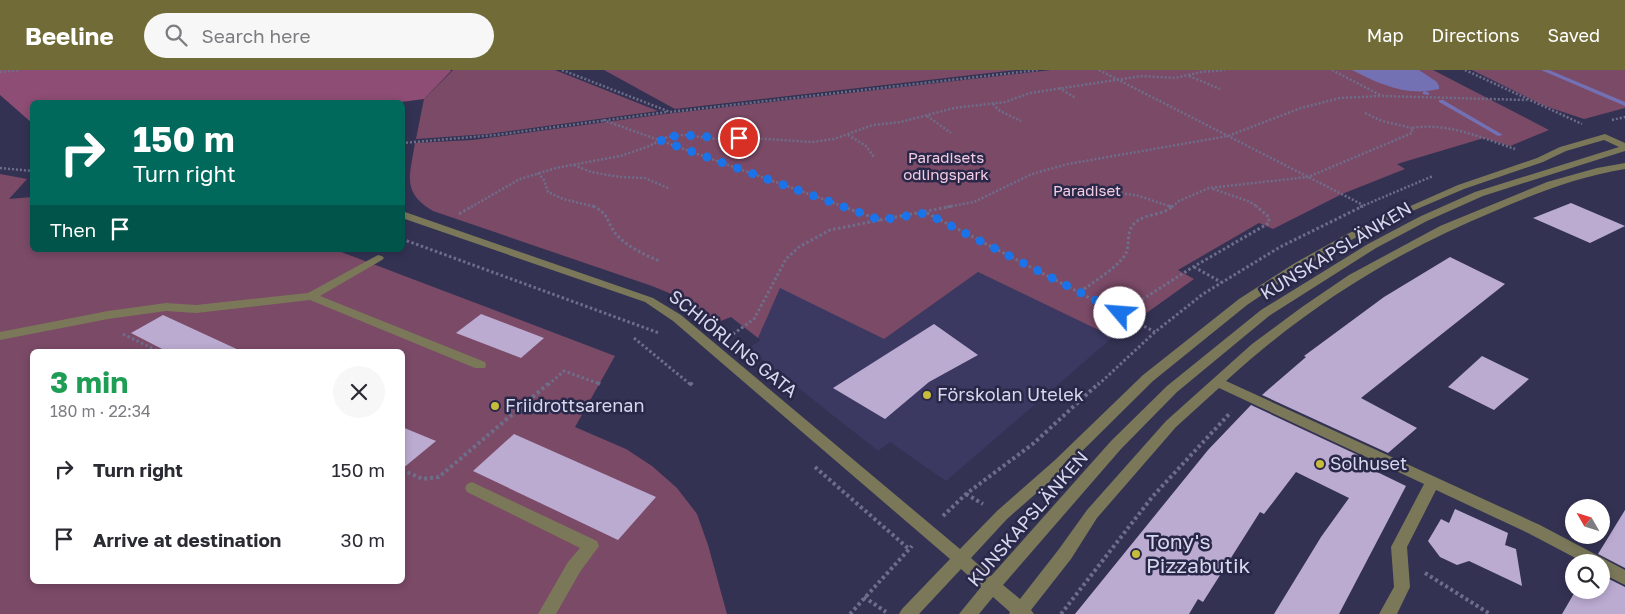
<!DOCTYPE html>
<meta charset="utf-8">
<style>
:root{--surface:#fff;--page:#f7f7f7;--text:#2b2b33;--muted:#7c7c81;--accent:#716c37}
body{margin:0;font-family:"Golos Text",sans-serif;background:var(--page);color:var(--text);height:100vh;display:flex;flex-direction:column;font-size:19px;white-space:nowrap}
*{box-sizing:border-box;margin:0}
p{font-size:16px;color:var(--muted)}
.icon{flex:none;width:28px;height:28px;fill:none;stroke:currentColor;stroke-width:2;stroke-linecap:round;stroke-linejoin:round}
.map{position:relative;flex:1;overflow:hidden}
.details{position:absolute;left:30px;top:279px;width:375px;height:235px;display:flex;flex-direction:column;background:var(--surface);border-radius:8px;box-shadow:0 2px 8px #0003}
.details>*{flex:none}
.guide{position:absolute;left:30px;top:30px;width:375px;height:152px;border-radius:8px;box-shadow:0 2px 8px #0003;background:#00695c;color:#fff;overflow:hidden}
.needle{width:32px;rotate:309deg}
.fabs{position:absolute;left:1565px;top:429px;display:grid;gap:10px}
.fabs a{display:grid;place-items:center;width:45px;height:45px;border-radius:50%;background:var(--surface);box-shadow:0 2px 8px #0003;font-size:25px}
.pin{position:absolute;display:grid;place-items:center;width:42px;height:42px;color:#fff;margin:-21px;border:2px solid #fff;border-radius:50%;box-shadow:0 1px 5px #0007}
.me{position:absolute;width:55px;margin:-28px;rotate:297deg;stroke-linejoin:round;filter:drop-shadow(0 0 4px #0008)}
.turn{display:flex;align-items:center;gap:18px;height:105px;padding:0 20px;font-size:22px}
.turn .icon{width:65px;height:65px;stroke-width:2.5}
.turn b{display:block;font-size:35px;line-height:42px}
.then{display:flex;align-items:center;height:48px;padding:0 20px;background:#0003;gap:10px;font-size:19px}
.round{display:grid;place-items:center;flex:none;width:52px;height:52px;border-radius:26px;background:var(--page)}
.summary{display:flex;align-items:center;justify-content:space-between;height:85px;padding:0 20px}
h1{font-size:30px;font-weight:700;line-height:38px;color:#1e9e55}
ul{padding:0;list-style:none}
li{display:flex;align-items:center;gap:15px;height:70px;padding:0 20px}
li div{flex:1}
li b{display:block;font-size:19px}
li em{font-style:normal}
header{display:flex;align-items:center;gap:30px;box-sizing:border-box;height:70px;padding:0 25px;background:var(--accent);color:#fff}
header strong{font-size:24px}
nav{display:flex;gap:28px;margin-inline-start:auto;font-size:18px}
.search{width:350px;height:45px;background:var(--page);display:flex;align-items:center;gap:12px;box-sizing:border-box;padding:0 18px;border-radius:28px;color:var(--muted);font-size:19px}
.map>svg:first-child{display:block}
.built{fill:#3b3961}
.green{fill:#7b4a67;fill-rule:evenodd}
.forest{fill:#8e4d74}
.water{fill:#7371b4}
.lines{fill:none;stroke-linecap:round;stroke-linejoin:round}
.stream{fill:#7371b4;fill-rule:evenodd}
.building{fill:#bbabd1}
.path-far2{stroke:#6e6e8b;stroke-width:2.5;stroke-dasharray:2 2;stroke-linecap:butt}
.path-far1{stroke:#6e6e8b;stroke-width:3;stroke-dasharray:2.5 2.5;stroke-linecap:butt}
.path{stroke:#6e6e8b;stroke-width:4;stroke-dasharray:3 3;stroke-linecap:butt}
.minor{fill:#7a7859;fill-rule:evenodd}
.route{stroke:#1a73e8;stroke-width:9;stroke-dasharray:0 16.2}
.poi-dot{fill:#c7bb3c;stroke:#292848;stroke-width:2}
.labels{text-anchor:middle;stroke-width:5;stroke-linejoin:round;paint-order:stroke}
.far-park-label{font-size:15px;fill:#f5cde3;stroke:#292848}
.street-label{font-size:18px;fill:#d7d8ed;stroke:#292848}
.poi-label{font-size:18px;fill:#d7d8ed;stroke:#292848;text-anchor:start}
.near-poi-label{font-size:21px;fill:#d7d8ed;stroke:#292848;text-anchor:start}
</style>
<header>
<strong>Beeline</strong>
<div class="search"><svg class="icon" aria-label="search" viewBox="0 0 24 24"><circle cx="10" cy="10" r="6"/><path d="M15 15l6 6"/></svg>Search here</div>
<nav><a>Map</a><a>Directions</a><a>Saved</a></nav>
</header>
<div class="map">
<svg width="1625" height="544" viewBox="0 0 1625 544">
<rect width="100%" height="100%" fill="#333253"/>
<!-- built -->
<path class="built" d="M978 202 1113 267 946 411 890 372 878 381 748 278 760 271 758 268 780 217 884 269Z"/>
<!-- green -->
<g class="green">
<path d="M453 0H555L658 41 488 64 416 69 424 29Z"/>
<path d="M604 0H1016L675 39Z"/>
<path d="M1051 0H1433L1549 60 1510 76 1484 68 1397 94 1405 99 1342 124 1273 159 1259 153 1178 200 1194 209 1113 267 978 202 884 269 780 218 758 268 731 247 718 252 684 229 652 216 433 141C401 122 410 105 415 73L472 70 665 44Z"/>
<path d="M1472 0H1625V38L1584 49 1545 36Z"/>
<path d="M0 104 27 109 9 129 32 127V180H336L615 286 575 357 626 379 652 396 677 418 697 444 708 475 727 544H0ZM32 281H402V511H32Z"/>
</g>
<!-- forest -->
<path class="forest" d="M0 0H450L451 1 424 29 401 32H32V53L0 25Z"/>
<!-- water -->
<path class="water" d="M1352 0H1419L1437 12 1439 16V19C1407 27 1379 14 1352 0Z"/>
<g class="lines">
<!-- stream -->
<g class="stream">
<path d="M1541 0H1549L1625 32V36Z"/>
<path d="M1425 21 1429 23V25L1423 24V22Z"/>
<path d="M1439 30H1443L1503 65 1498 66 1439 32Z"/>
</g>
</g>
<!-- building -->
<g class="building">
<path d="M1571 133 1625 156 1590 173 1533 148Z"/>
<path d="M1450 187 1505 214 1361 328 1417 358 1388 383 1262 325 1306 287 1304 286 1384 227Z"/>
<path d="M481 244 544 268 521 288 456 263Z"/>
<path d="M163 245 241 281H166L131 263Z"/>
<path d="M934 254 978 285 929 312 885 349 833 318Z"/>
<path d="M1482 286 1529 309 1494 340 1448 317Z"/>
<path d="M1251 335 1377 394 1371 399 1406 416 1339 544H1274L1321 467 1349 428 1296 402 1264 444 1260 442 1203 532 1198 529 1189 544H1075L1208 380Z"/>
<path d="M402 357 436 371 402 399Z"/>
<path d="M514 364 656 427 618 470 473 401Z"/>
<path d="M1455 439 1508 463 1505 475 1516 479 1522 516 1469 491 1457 495 1440 487 1428 471 1441 449 1449 453Z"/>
<path d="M1625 440V498L1598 484Z"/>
<path d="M1601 505 1625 517V544H1562L1576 520H1601Z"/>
</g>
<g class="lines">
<!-- path-far2 -->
<g class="path-far2">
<path d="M562 0 670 42 1038 0"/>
<path d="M1099 0 1363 135"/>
<path d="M1332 0 1380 25"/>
<path d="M1465 0 1582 54"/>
<path d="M0 2 20 0"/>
<path d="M1189 6 1220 19"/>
<path d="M1059 18 1076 28"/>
<path d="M993 34 1000 41 1021 51"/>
<path d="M1365 43 1382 51 1412 58"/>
<path d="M927 46 951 63"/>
<path d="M603 50 845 137"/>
<path d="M1612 50 1625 47"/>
<path d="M848 65 866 76 874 87"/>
<path d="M402 73 496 65 667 42"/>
<path d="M574 95 591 102 620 107 645 108 668 118"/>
<path d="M0 98 32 101"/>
<path d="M538 103 544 110 548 122 563 129 596 137"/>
<path d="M1213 119 1248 131 1258 137"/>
<path d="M1105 122 1136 125 1172 137"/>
<path d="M471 137 520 109 556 98 620 86 647 77 667 67 684 65 717 69 751 68 812 72 834 69 873 55 901 52 954 38 1005 32 1030 23 1142 6 1175 8 1201 2 1225 0"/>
<path d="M947 137 974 132 1032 104 1068 94 1228 66 1301 38 1340 28 1381 26 1527 30"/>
<path d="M1172 137 1179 131 1209 118 1308 107 1412 63V58C1447 52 1482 68 1515 79"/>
<path d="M1360 137 1433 106"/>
</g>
<!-- path-far1 -->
<g class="path-far1">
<path d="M593 136C609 144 606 150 615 163 626 176 643 184 659 191"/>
<path d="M1169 136 1172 137"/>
<path d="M927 143 1155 262"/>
<path d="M459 144 473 136"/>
<path d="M880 150 953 136"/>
<path d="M402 169 659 263"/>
<path d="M1194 197 1221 212"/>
<path d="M1080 222C1093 212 1117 198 1125 185 1131 175 1125 162 1135 153 1145 143 1163 146 1173 136"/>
<path d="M1121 243 1193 197 1269 153V147L1256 136"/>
<path d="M123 264 158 281"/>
<path d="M729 267 754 249 786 189 799 177 830 160 880 150 841 136"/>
<path d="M634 268 691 315"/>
<path d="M548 315 564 301 600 314"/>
<path d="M1098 315 1155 262 1203 224 1280 177 1363 136"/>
</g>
<!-- path -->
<g class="path">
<path d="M598 313 600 314"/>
<path d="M690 313 693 316"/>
<path d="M815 397 909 479"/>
<path d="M402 400 423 409 439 407 549 313"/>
<path d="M966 424 983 434"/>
<path d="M943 446 966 424 1034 373 1099 313"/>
<path d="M1425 503 1490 544"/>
<path d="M864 527 886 542"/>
<path d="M850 544 912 476"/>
<path d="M1061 544 1153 426 1231 342"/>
</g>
<!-- minor -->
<g class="minor">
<path d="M1605 64 1625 73V81L1483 126 1427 151 1376 178 1269 246 1177 322 1121 379 1003 515 1020 529 1059 479 1087 440 1166 351 1252 274 1302 237 1349 205 1440 156 1547 112 1597 98 1625 93V99C1577 107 1539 122 1495 141 1393 183 1307 237 1226 311L1540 455 1625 500V515L1601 503V492H1583L1528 463 1436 420 1407 477 1410 517 1397 544H1379L1394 517 1391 477 1424 414 1219 318 1176 357 1097 448 1071 489 1031 540 1034 544H1009L1010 542 993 527 979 544H959L981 517 961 499 919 544H899L902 539 950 489 673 251 645 232 402 148V141L653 228 681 245 960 479 997 441 1055 390 1143 305 1239 229 1295 193 1347 164 1458 115 1537 88 1560 77ZM1604 70 1619 77 1475 122 1419 147 1368 174 1261 240 1167 316 1111 371 991 506 971 488 1007 449 1065 398 1153 311 1247 235 1303 197 1355 168 1410 142 1464 119 1543 92 1566 81Z"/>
<path d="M378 185 382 186 384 188 382 190 320 226 485 292 486 295 485 298H475L310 230 196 243 166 241 108 249 0 270V262L108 241 166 233 196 235 308 223Z"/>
<path d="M472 412 597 471 599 476 580 502 556 544H538L568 492 580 478 467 422 465 418 467 414Z"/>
</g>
</g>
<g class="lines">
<!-- route -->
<path class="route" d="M739 68C713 70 683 60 660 70L880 150 926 143 1120 243"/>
</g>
<!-- markers -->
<g class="poi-dot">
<circle cx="927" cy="325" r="5"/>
<circle cx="495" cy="336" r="5"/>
<circle cx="1320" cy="394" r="5"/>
<circle cx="1136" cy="484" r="5"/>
</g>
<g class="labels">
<!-- far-park labels -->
<g class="far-park-label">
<text x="946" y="93">Paradisets<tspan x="946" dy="17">odlingspark</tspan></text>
<text x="1087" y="126">Paradiset</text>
</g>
<!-- street labels -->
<g class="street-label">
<text transform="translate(1336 181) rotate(-31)" y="6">KUNSKAPSLÄNKEN</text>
<text transform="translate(733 274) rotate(39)" y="6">SCHIÖRLINS GATA</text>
<text transform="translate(1028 449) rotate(-49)" y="6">KUNSKAPSLÄNKEN</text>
</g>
<!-- poi labels -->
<g class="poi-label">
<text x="937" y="331">Förskolan Utelek</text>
<text x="505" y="342">Friidrottsarenan</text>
<text x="1330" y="400">Solhuset</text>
</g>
<!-- near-poi labels -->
<g class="near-poi-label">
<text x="1146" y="479">Tony's<tspan x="1146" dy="24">Pizzabutik</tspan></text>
</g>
</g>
</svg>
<div class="fabs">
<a><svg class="needle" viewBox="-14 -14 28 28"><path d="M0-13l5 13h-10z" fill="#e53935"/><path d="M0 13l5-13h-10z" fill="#7c7c81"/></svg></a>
<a><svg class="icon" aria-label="search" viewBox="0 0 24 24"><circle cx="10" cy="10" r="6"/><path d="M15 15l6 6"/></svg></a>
</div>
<div class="pin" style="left:739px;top:68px;background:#d93025"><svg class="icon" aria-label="arrive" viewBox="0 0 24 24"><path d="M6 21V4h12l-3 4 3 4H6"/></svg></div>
<svg class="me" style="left:1120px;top:243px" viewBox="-20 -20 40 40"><circle r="19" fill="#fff"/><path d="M0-13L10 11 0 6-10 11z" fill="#1a73e8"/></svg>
<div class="guide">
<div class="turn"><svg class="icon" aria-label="right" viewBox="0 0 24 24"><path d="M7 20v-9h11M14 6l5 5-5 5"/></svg><div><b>150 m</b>Turn right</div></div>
<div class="then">Then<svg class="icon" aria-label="arrive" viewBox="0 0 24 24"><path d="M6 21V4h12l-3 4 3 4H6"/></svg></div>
</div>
<section class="details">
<div class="summary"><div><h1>3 min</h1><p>180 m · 22:34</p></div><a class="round"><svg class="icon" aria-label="close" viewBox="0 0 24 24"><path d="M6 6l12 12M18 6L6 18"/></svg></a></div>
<ul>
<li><svg class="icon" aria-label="right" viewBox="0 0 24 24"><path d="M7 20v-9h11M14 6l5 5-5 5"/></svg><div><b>Turn right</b></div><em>150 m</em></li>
<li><svg class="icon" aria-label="arrive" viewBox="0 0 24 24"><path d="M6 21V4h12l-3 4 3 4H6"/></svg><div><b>Arrive at destination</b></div><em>30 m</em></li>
</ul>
</section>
</div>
